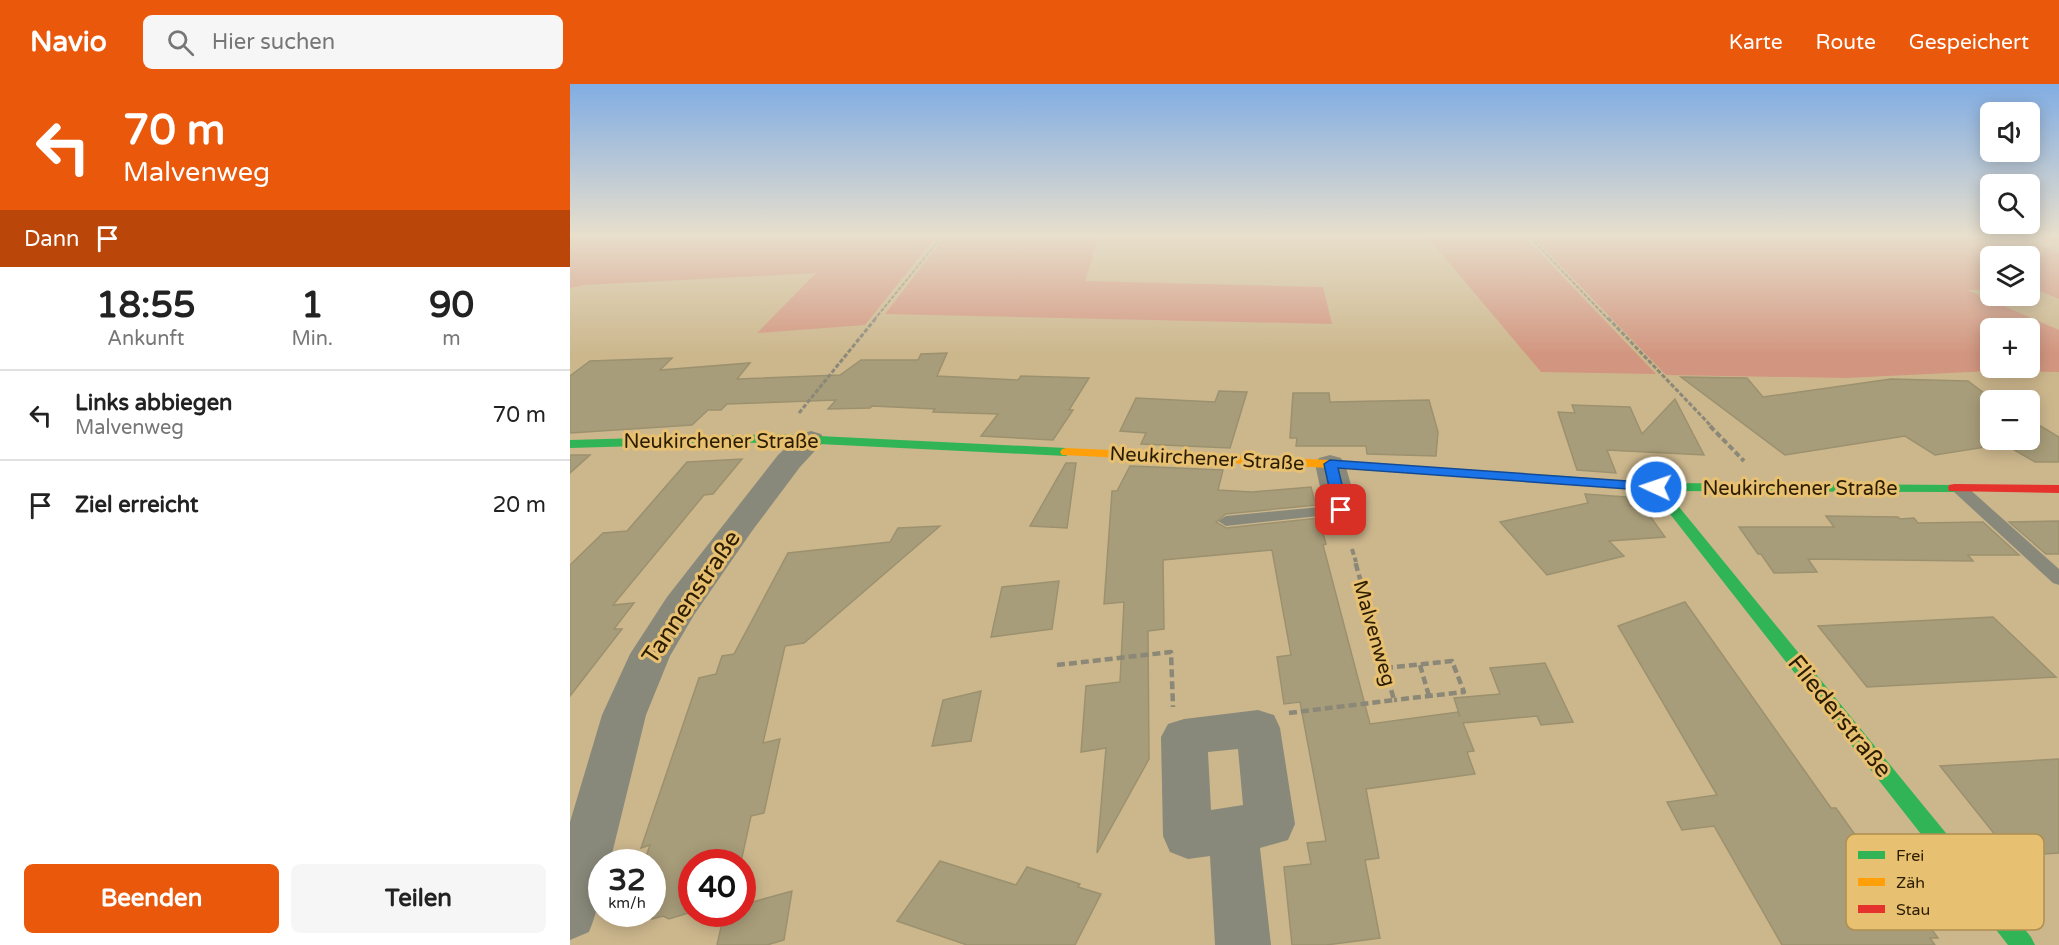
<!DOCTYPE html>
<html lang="de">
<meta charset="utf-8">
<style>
:root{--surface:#fff;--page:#f6f6f6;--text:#222;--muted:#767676;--line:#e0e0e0;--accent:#ea580c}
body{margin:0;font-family:"Varela Round",sans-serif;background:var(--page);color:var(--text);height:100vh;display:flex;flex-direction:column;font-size:22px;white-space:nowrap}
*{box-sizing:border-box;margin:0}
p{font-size:20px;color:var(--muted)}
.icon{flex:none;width:33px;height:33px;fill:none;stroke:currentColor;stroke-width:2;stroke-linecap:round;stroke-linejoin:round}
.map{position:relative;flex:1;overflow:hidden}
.sheet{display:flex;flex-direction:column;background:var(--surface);width:570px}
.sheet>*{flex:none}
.hud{background:#ea580c;color:#fff;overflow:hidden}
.fabs{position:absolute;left:1410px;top:18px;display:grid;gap:12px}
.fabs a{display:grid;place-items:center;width:60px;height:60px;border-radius:9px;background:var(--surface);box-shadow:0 3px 15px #0003;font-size:30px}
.speed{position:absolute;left:18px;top:765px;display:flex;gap:12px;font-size:30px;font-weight:700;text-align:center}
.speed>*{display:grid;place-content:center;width:78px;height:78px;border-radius:50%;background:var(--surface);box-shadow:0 3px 15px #0003;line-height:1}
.speed small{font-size:15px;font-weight:400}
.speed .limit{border:9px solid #d22;background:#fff;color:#111}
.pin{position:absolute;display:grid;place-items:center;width:51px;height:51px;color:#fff;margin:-26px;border-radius:12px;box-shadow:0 3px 9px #0006}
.me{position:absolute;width:66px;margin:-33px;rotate:273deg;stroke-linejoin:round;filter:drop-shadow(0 0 4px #0008)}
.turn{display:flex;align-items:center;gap:21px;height:126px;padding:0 24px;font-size:27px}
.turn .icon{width:78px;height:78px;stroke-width:2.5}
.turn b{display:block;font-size:42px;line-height:51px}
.then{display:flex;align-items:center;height:57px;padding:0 24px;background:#0003;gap:12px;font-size:22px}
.eta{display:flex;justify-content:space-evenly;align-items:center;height:102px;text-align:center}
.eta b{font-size:36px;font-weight:700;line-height:42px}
.action{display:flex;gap:12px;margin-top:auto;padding:12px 24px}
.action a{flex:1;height:69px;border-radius:9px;background:var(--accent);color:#fff;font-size:24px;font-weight:700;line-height:69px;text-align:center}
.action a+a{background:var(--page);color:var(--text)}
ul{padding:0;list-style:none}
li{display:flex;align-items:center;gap:18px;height:90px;padding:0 24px;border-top:2px solid var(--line)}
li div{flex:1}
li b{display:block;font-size:22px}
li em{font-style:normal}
header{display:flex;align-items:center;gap:36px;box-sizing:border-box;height:84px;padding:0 30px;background:var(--accent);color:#fff}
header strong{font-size:28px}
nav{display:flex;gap:33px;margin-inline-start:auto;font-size:21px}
.search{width:420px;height:54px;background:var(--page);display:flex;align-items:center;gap:15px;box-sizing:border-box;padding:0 21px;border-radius:9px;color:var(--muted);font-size:22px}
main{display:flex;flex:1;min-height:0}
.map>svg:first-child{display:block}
.green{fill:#d29680;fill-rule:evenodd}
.building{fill:#a89d7a;stroke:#9c916e;stroke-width:1.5}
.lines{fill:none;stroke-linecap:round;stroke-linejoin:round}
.path-far3{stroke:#8b8878;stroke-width:2;stroke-dasharray:4 1.5;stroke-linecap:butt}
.path-far2{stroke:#8b8878;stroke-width:3;stroke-dasharray:4.5 2;stroke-linecap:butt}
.path-far1{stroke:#8b8878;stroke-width:4;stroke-dasharray:6 3;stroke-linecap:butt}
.path{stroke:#8b8878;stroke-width:4.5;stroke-dasharray:8 4;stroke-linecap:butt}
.lane{fill:#88897a;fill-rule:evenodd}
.street{fill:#88897a;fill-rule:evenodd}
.fast{fill:#30b455;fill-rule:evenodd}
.slow{fill:#ff9f0a;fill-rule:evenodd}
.jam{fill:#e5322d;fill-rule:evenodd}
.route{fill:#1a73e8;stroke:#114b97;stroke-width:1.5}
.labels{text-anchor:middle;stroke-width:6;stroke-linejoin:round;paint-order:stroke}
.street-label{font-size:20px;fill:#2c1d00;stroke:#e7c072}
.near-street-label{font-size:24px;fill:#2c1d00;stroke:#e7c072}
.key{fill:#e7c072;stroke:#af8f50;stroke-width:1.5}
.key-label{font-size:16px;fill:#2c1d00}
</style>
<header>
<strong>Navio</strong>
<div class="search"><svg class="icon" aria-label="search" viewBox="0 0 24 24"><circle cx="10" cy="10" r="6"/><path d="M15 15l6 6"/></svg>Hier suchen</div>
<nav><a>Karte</a><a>Route</a><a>Gespeichert</a></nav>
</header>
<main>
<section class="sheet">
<div class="hud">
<div class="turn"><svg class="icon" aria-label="left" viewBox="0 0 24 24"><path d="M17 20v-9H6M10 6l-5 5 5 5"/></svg><div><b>70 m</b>Malvenweg</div></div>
<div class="then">Dann<svg class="icon" aria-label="arrive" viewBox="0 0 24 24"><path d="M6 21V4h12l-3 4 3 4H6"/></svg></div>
</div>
<div class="eta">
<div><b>18:55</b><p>Ankunft</p></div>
<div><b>1</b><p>Min.</p></div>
<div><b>90</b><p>m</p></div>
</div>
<ul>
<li><svg class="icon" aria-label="left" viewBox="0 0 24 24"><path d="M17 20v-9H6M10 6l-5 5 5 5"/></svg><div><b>Links abbiegen</b><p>Malvenweg</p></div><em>70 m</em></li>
<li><svg class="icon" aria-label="arrive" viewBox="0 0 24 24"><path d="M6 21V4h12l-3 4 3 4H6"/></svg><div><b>Ziel erreicht</b></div><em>20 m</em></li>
</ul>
<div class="action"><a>Beenden</a><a>Teilen</a></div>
</section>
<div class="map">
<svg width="1489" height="861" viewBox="0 0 1489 861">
<rect width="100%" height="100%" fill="#ccb78d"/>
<!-- green -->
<g class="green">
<path d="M0 150H368L295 241 187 249 246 189 15 201 0 204Z"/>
<path d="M377 150H530L515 197 753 203 762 240 315 230Z"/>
<path d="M855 150H952L1086 290 971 288Z"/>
<path d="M960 150H1442L1489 169V215L1470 207H1460V172H1420V206H1397L1489 246V288L1421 287 1276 294 1096 291ZM1460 244V284H1420V244Z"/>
</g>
<!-- building -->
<g class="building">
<path d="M377 269 367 292 448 296 451 292 519 294 499 326H503L483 356 411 352 428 330 363 328 365 325 302 322 300 324 258 325 266 316 157 320 151 326H138L122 341 0 349V292L20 277 102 274 90 286 180 279 167 295 270 291 291 276H348L351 270Z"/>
<path d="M1111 293 1177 294 1193 313 1321 295 1398 297 1423 316H1420V356H1460V338H1464L1489 353V378H1465L1434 360 1365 371 1335 352 1215 371Z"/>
<path d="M649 307 677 308 660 364 571 360 576 349 550 347 566 314 645 318Z"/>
<path d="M723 309H759L760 318 859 316 868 348 866 372 797 370 796 362H726L727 354H720Z"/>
<path d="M1105 315 1134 371 1037 366 1046 389 1007 386 988 328 1005 329 1002 321 1060 323 1072 350Z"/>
<path d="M0 371H20L0 389Z"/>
<path d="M172 375 143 410 134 411 43 521 64 519 44 545H52L0 612V481L33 449 57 447 117 378Z"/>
<path d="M496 379H506L497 444 460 442Z"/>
<path d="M560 382 653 386 648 406 682 408 741 403 746 421 656 430 646 438 656 444 749 434 756 460 753 461 800 640 888 628 890 633 884 614 930 610 920 584 975 579 1003 638 971 641 967 632 893 639 904 667 897 668 905 690 796 705 809 774 795 776 810 854 756 861H722L714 783 741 780 737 759 756 757 730 618 714 620 707 573 721 571 702 466 593 476 594 545 578 547 579 675 527 769 536 664 511 668 516 602 550 598 554 518 534 520 542 407H547Z"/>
<path d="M1015 410 1056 413 1060 422 1072 421 1095 453 1039 457 1054 472 977 491 930 438 1018 419Z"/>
<path d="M1256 432 1328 433 1330 435 1344 434 1348 439 1413 438 1449 471H1398L1403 477 1238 475 1247 488 1204 489 1191 470H1188L1169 443H1264Z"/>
<path d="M1489 437V470H1476L1439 438Z"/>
<path d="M370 442 234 559 215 562 193 659 210 655 194 729 181 732 171 778H122V828L99 835 93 832 82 835V778H74L80 761 71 764 129 594 146 590 152 572 164 570 218 469 320 458 328 444Z"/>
<path d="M489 497 482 545 421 553 432 503Z"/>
<path d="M1115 518 1261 724H1266L1333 818 1341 817 1368 854H1360L1365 861H1212L1144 742 1112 746 1097 718 1147 711 1048 542Z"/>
<path d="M1423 533 1486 593 1297 603 1248 542Z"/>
<path d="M411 607 401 657 362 662 373 616Z"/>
<path d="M1489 675V769L1442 772 1370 682Z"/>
<path d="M370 777 446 801 457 783 510 800 508 803 531 810 505 861H397L327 837Z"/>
<path d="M222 807 214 856 197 861H147L154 830H172V821Z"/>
</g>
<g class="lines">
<!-- path-far3 -->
<g class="path-far3">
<path d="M957 150 1039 236"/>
<path d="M1483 150 1489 151"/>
<path d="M304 236 374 150"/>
</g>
<!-- path-far2 -->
<g class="path-far2">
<path d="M1038 234 1142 343"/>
<path d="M229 329 306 234"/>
</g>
<!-- path-far1 -->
<g class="path-far1">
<path d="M1140 342 1174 377"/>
<path d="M782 465 786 478"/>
</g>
<!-- path -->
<g class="path">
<path d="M487 581 601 568 603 623"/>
<path d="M850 581 859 612"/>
<path d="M815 584 882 577 894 608 824 616"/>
<path d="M719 629 824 616 785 477"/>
</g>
<!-- lane -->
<g class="lane">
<path d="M1390 400 1396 402 1489 485V501L1483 499 1384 408 1382 405 1384 402Z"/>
<path d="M771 421 777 423 779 426 777 429 656 442 648 437 656 432Z"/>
</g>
<!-- street -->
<g class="street">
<path d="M241 347 251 350 255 356 230 383 182 447 124 531 100 572 76 631 40 778H32C32 804 29 824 19 848L0 856V738L32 631 60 570 97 513 208 371 231 350Z"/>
<path d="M760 371 771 374 775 380 792 439 787 446 775 449 763 446 758 439 745 380 749 374Z"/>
<path d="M688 626 704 631 710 644 725 740 718 756 690 764 701 861H645L640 772 618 775 600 768 593 752 591 653 598 640 614 635ZM668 665 673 721 641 726 638 668Z"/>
</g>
<!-- fast -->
<g class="fast">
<path d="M208 350 496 364 502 368 496 372 208 358 0 364V356Z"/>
<path d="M979 391 1086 399 1389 401 1390 404 1389 407 1384 408 1096 407 1461 853 1465 861H1438L1082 407 975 398 973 395Z"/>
</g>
<!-- slow -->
<path class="slow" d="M496 364 760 376 979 391 985 395 979 399 760 384 492 371 490 368 492 365Z"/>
<!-- jam -->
<path class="jam" d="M1384 400 1489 401V409L1379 407 1378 404 1379 401Z"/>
</g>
<!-- sky -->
<linearGradient id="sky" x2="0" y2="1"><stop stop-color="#81ade3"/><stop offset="0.56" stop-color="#e8dfcc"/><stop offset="1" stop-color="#e8dfcc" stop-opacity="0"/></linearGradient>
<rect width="1489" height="270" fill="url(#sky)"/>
<!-- route -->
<path class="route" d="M760 376 1086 399 1093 403 1086 407 768 384 778 426 771 430 764 426 754 380Z"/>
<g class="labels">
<!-- street labels -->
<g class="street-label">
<text x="151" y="364">Neukirchener Straße</text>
<text transform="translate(637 374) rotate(3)" y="7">Neukirchener Straße</text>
<text x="1230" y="411">Neukirchener Straße</text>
<text transform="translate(805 549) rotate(74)" y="7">Malvenweg</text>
</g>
<!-- near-street labels -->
<g class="near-street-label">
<text transform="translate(121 513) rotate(-56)" y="8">Tannenstraße</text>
<text transform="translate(1270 632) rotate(51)" y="8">Fliederstraße</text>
</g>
</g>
<!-- legend -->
<rect x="1276" y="750" width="198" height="96" rx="9" class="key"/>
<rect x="1288" y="767" width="27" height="8" fill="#30b455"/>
<rect x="1288" y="794" width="27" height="8" fill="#ff9f0a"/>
<rect x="1288" y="821" width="27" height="8" fill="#e5322d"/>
<g class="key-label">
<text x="1326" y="777">Frei</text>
<text x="1326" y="804">Zäh</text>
<text x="1326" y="831">Stau</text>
</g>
</svg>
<div class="fabs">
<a><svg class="icon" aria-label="sound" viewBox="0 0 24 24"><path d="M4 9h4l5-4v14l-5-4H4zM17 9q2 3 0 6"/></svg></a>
<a><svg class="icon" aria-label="search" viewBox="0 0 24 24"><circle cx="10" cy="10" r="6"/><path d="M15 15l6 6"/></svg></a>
<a><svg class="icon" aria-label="layers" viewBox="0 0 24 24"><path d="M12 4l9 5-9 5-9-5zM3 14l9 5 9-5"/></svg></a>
<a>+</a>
<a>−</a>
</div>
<div class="speed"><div>32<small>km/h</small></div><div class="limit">40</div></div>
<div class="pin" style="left:771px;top:426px;background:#d93025"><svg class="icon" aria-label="arrive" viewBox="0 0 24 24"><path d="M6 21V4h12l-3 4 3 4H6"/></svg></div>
<svg class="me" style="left:1086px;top:403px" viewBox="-20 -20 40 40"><circle r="17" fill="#1a73e8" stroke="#fff" stroke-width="3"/><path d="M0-11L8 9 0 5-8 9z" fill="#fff"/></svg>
</div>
</main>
